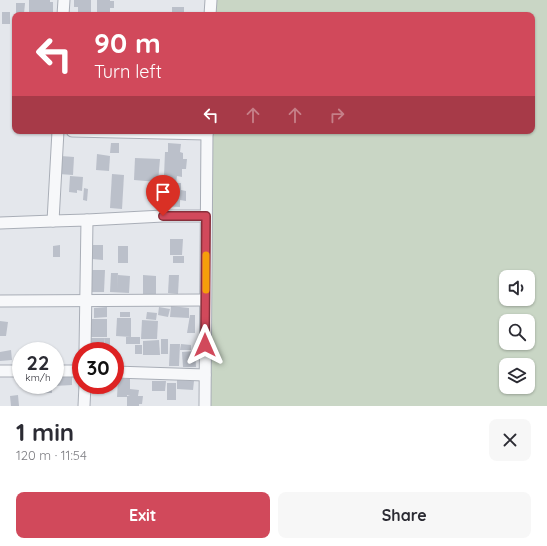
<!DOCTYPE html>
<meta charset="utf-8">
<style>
:root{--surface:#fff;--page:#f7f7f7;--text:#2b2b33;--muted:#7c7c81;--accent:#d1495b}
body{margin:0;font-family:Quicksand,sans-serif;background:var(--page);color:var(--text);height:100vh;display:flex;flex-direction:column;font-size:15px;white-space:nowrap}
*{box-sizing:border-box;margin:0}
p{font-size:13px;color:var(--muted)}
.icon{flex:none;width:22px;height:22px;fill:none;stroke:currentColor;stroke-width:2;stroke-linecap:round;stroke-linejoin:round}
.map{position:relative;height:406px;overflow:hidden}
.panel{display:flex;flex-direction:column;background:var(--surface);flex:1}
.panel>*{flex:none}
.top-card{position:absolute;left:12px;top:12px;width:523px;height:122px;border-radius:8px;box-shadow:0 1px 3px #0004;background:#d1495b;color:#fff;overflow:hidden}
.tools{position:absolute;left:499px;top:270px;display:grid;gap:8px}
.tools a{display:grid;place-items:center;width:36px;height:36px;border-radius:8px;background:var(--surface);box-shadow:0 1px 3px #0004;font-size:20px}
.speed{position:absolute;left:12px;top:342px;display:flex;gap:8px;font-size:20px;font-weight:700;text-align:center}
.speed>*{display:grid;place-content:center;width:52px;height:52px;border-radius:50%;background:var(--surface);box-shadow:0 1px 3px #0004;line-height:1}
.speed small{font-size:10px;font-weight:400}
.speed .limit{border:6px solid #d22;background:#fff;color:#111}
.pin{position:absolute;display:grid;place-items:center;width:34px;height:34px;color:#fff;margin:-41px -17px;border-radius:50% 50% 50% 0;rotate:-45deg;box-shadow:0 0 4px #0007}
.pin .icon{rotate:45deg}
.me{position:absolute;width:44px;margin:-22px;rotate:0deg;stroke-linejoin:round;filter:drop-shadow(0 0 3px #0008)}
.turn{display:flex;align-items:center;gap:14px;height:84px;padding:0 16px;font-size:18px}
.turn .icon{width:52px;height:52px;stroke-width:2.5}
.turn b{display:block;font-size:28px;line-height:34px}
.lanes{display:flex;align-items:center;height:38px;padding:0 16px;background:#0003;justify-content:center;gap:20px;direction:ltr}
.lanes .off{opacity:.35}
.round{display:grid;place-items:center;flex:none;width:42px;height:42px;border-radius:8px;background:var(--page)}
.headline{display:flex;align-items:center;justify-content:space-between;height:68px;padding:0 16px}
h1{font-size:24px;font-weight:800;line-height:30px}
.action{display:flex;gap:8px;margin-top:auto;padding:8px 16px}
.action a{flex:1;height:46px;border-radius:8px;background:var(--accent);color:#fff;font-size:16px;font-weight:800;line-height:46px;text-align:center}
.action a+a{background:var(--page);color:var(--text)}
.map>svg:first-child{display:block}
.green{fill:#c9d6c5;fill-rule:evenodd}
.building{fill:#bbc0ca}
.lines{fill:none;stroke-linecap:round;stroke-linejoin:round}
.street-casing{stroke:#a9aeb7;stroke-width:13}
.street{stroke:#f7f8fa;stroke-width:11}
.route-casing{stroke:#882f3b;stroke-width:10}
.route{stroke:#d1495b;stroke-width:7}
.slow{stroke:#f59e0b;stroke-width:7}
</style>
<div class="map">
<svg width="547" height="406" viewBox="0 0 547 406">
<rect width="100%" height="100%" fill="#e4e7ec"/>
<!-- green -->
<path class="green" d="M212 0H547V406H207L211 131H532V15H212ZM506 277H528V299H506ZM506 321H528V343H506ZM506 365H528V387H506Z"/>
<!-- building -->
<g class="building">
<path d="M29 0H50V2H53V13L29 12Z"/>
<path d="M74 0H91V13L78 12V7H74Z"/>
<path d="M97 0H110V1H114V8H110V14H97Z"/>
<path d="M16 3H25L24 14H16Z"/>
<path d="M172 7H184V14L172 13Z"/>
<rect x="2" y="12" width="8" height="12"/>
<path d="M111 143H119V153H110Z"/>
<path d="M168 143 181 144 180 152 183 153V159H187L186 169H182V177L177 176 176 183H181V190L186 191V201L180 200V207L160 206 161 182H165V176H164L165 152H168Z"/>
<path d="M97 154 110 156 109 171 96 170Z"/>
<path d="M61 156 74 157 73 175 59 174Z"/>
<path d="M135 158 160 159 158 182 134 180Z"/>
<path d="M112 174 124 175 122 209 110 208Z"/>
<path d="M70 176 83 177 82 191 77 190V193L69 192Z"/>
<path d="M84 188 88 189 87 201 83 200Z"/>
<path d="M170 239H183L182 255H170Z"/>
<path d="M60 245V257H53V246Z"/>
<path d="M93 245H103V260L92 259Z"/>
<rect x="118" y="246" width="10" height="17"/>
<rect x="173" y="256" width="11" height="7"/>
<path d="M92 270H105L104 292H91Z"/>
<path d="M111 273H118L117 289 118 275 130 276 129 293 110 292Z"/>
<path d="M143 275 156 276V294H143Z"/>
<path d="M169 275H179L178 294 168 293Z"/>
<path d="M171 306 189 308V318L170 317Z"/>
<path d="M107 307V317L94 318V308Z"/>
<path d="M159 307 170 309 168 317 158 315Z"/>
<rect x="120" y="312" width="10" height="5"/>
<path d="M147 312 157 313 156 320 146 319Z"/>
<path d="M190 315H195V333H187Z"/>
<path d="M117 318H131V337L116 336Z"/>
<path d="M90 319H107V337H104V334V337H90Z"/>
<path d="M142 320 158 321 157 339H141Z"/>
<path d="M0 321 8 322 6 336H0Z"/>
<rect x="126" y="337" width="14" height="7"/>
<rect x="91" y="338" width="13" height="12"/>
<path d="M104 338H110V347H105Z"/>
<rect x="161" y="339" width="7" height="15"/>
<path d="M159 340 160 355H143V341Z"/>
<path d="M170 344H180L179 366H169Z"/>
<path d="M181 344 191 345V350H180Z"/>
<rect x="135" y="345" width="7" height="9"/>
<path d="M11 350 12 360 0 361V352Z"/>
<path d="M195 351 196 367H183L182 352Z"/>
<path d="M55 377H72V385L55 386Z"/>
<path d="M118 379H130V393V389L139 390 138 396H143L142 404H139V406H127V396L130 395H127V397H117Z"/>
<path d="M177 380 194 381 193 390 177 389Z"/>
<path d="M152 381H166L165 391H152Z"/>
<rect x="167" y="383" width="9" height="17"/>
<rect x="44" y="385" width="8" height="8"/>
<path d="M18 395 19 406H11L10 396Z"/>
</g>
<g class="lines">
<defs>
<g id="street">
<path d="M63 15 64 0"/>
<path d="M210 15 211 0"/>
<path d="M58 131 53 221 87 220 85 351"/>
<path d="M72 131 207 134"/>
<path d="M87 220 163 216H206"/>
<path d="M0 223 53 221"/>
<path d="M0 301 205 300"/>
<path d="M0 371H21"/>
<path d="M55 371H81"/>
<path d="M115 372 205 375"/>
<path d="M84 406 85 385"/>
<path d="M205 406 207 131"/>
</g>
</defs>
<!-- street casing -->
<use href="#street" class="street-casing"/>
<!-- street -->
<use href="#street" class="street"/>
</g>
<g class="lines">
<defs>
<path id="route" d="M163 216H206L205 345"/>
</defs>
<!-- route casing -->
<use href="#route" class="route-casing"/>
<!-- route -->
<use href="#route" class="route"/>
<!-- slow -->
<path class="slow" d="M206 290V255"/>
</g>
</svg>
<div class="tools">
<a><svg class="icon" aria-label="sound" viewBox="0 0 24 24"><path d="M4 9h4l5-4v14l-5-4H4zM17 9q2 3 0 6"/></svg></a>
<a><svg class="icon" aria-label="search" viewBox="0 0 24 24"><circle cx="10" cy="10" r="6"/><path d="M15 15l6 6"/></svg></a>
<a><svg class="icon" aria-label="layers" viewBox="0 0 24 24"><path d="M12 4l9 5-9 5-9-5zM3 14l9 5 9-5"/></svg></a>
</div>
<div class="speed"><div>22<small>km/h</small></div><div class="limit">30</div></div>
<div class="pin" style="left:163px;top:216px;background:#d93025"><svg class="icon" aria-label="arrive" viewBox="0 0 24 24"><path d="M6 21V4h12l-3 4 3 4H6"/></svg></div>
<svg class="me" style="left:205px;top:345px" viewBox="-20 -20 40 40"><path d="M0-17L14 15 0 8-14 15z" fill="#d1495b" stroke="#fff" stroke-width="4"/></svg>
<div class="top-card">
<div class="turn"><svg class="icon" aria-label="left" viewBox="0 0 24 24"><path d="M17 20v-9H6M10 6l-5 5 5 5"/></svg><div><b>90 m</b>Turn left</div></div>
<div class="lanes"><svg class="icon" aria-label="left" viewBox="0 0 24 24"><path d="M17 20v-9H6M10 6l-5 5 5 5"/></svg><svg class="icon off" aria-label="ahead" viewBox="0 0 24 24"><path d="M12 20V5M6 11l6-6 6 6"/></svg><svg class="icon off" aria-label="ahead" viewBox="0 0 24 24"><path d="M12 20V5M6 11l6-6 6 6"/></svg><svg class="icon off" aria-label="right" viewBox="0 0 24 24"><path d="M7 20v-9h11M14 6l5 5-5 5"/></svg></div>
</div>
</div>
<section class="panel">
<div class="headline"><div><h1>1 min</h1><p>120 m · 11:54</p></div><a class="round"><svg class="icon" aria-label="close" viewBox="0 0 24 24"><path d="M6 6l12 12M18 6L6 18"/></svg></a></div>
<div class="action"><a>Exit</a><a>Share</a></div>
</section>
